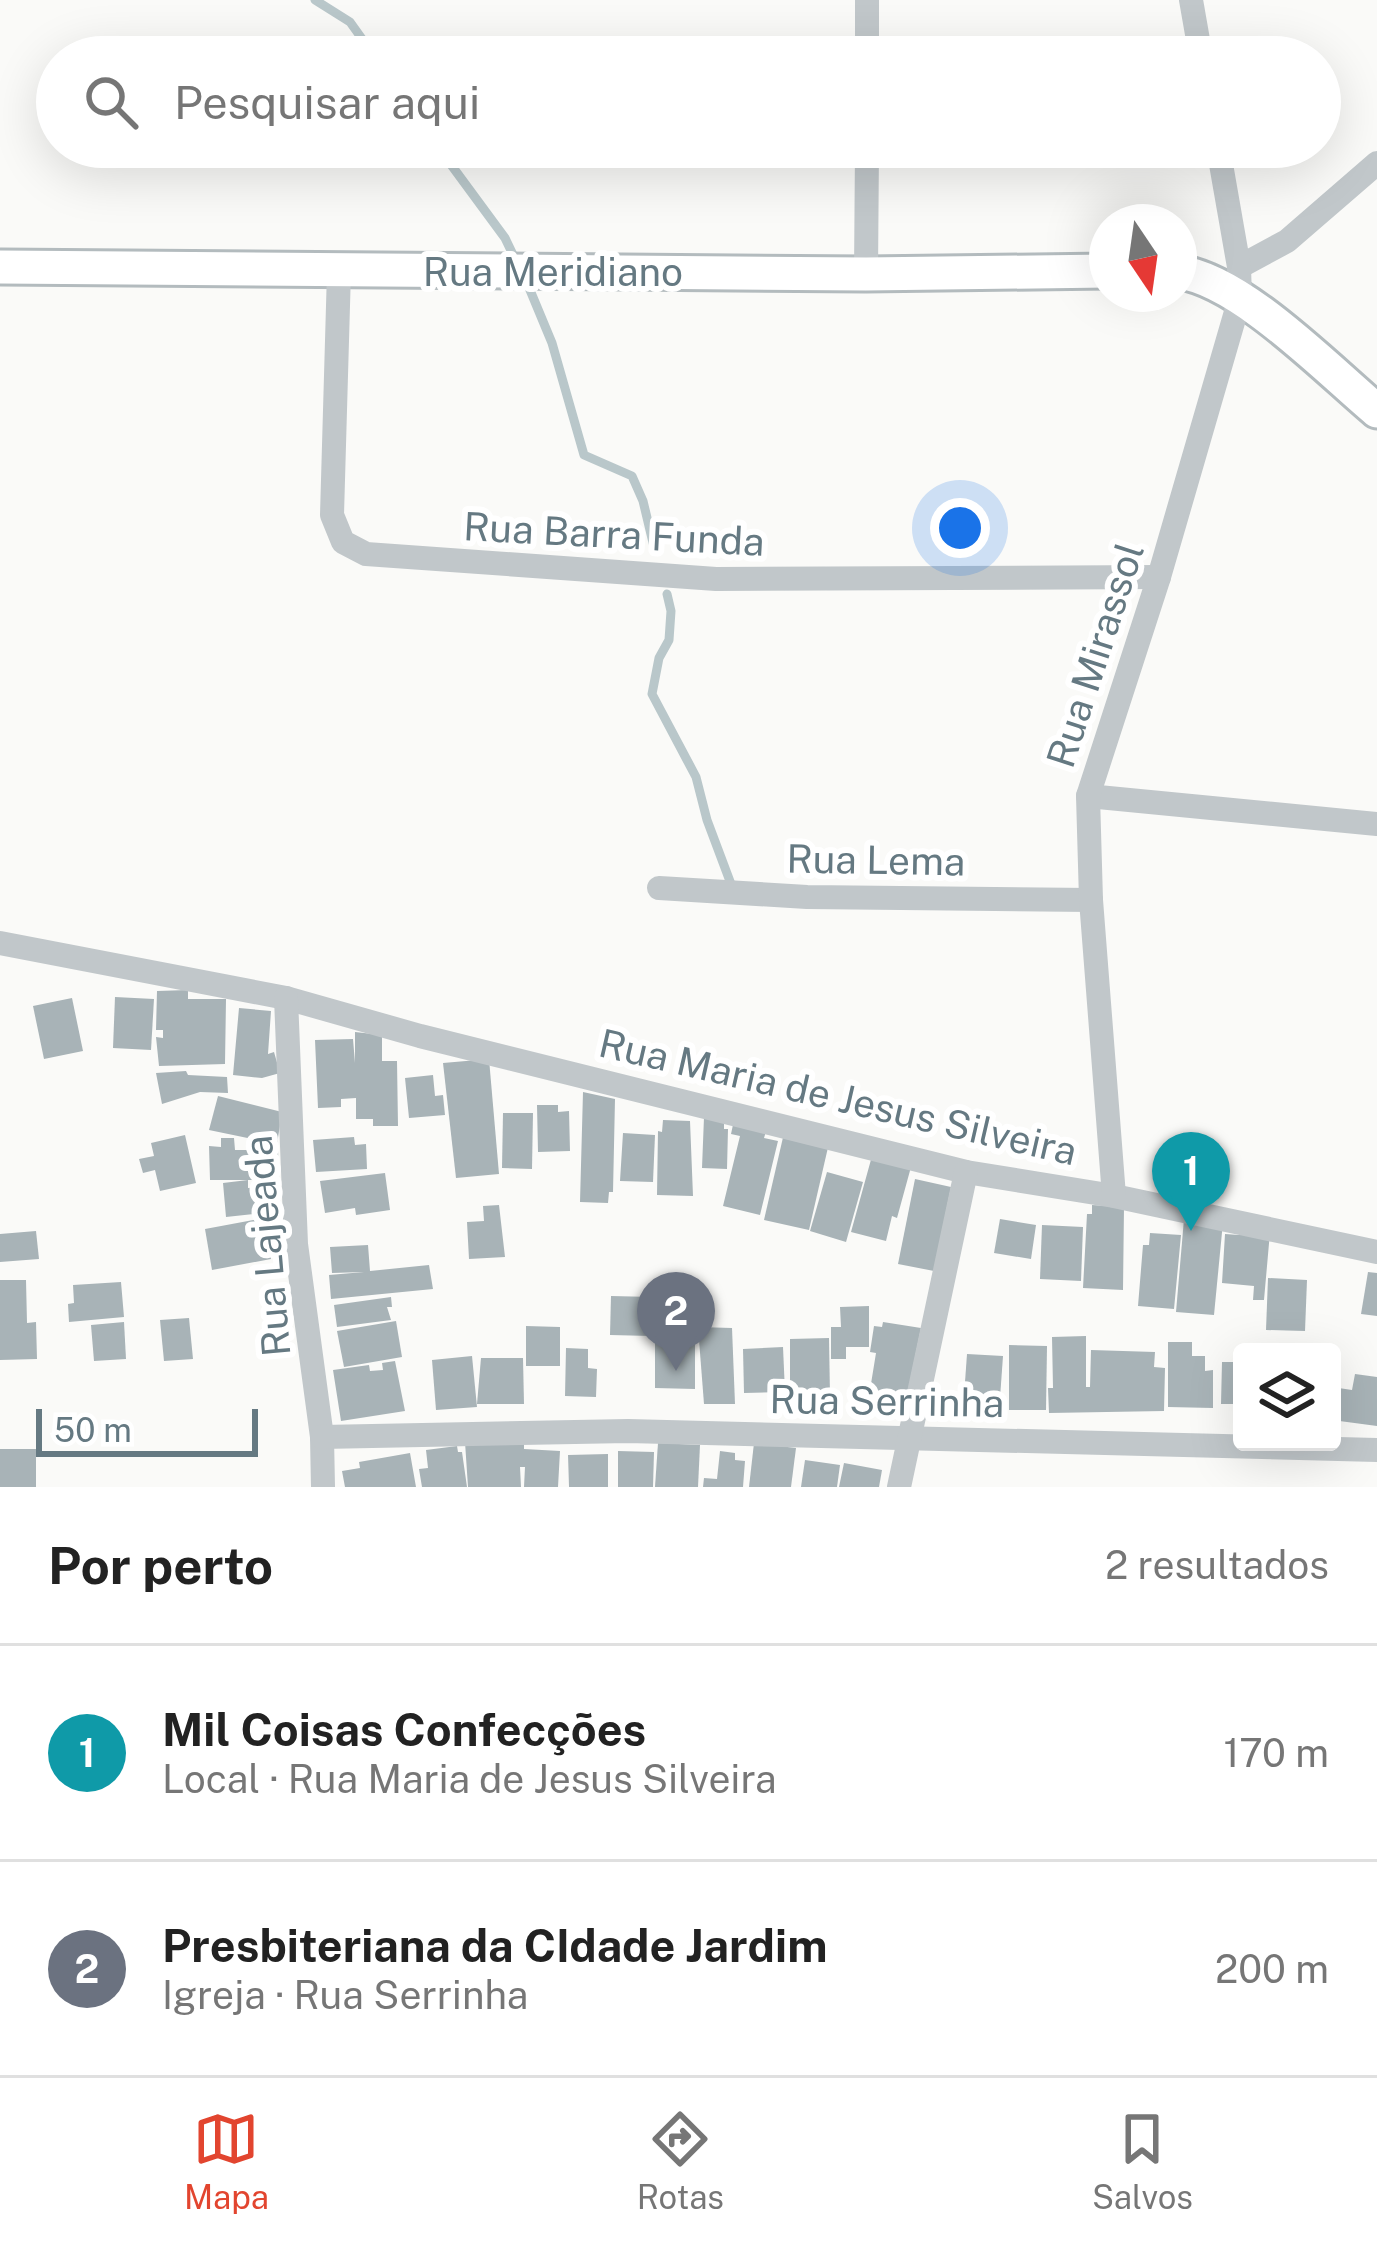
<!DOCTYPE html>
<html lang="pt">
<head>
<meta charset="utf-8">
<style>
	:root { --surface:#fff; --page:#f2f2f2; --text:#222; --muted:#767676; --line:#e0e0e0; --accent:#e2452f }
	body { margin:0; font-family:"Public Sans",sans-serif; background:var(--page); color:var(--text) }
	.controls { position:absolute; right:36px; bottom:36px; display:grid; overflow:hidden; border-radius:12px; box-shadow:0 12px 48px #0002 }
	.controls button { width:108px; height:108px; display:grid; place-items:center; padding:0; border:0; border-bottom:3px solid var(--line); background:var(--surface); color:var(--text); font:60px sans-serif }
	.compass { position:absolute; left:1089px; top:204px; width:108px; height:108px; border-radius:50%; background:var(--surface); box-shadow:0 12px 48px #0002; rotate:167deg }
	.scale { position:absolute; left:36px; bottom:30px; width:222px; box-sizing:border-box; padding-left:12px; border:6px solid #657982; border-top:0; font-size:33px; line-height:42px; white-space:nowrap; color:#657982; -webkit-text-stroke:9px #fff; paint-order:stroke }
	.you { position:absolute; left:960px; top:528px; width:42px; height:42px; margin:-30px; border:9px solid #fff; border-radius:50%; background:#1a73e8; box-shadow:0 0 0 18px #1a73e833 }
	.badge { display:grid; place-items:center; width:78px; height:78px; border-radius:50%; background:var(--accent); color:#fff; font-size:39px; font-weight:700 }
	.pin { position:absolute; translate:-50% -99px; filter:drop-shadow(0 3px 6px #0008) }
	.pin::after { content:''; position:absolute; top:63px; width:42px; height:36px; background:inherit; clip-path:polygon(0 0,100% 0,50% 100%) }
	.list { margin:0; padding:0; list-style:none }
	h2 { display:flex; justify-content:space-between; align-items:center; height:156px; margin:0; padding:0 48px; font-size:51px }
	h2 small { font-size:39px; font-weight:400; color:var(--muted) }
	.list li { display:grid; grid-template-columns:78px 1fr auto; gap:36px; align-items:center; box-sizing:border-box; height:216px; padding:0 48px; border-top:3px solid var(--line) }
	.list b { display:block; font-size:45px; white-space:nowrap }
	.list p { margin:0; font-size:39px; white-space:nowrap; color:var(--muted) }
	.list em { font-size:39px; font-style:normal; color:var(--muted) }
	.icon { flex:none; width:66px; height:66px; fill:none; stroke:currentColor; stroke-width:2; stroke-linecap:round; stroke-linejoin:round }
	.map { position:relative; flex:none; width:1377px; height:1487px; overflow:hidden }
	.search { position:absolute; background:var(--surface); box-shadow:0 12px 48px #0002; left:36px; right:36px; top:36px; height:132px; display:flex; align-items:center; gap:30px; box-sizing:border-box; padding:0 42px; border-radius:66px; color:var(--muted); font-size:45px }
	.sheet { height:588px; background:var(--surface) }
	nav { display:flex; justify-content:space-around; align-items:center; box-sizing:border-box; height:168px; border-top:3px solid var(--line); background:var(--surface); font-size:33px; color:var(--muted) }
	nav a { display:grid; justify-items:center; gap:6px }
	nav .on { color:var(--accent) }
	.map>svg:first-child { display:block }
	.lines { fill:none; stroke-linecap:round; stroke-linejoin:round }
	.stream { stroke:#b9c7ca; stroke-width:9 }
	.building { fill:#a8b3b7 }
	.secondary-casing { stroke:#b3bbbe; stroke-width:39 }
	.street { stroke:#c1c7ca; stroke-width:24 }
	.secondary { stroke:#fff; stroke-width:33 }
	.labels { text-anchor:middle; stroke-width:12; stroke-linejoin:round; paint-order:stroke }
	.street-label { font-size:39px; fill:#657982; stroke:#fff }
</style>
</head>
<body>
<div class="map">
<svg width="1377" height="1487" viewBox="0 0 1377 1487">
	<rect width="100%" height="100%" fill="#fafaf8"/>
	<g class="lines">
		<g class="stream">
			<path d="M 315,0 L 350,22 L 375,57"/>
			<path d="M 438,147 L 505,238 L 517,263"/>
			<path d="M 525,278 L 552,343 L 584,455 L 632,476 L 643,501 L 655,551"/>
			<path d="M 667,594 L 671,611 L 669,640 L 659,658 L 652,694 L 696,777 L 707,820 L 731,884"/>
		</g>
	</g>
	<g class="building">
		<path d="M 188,990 L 188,999 L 226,999 L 225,1064 L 159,1066 L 156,1037 L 163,1038 L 163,1030 L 156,1030 L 157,991 Z"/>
		<path d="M 115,997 L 154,999 L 151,1050 L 113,1048 Z"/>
		<path d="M 72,998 L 83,1051 L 44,1059 L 33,1006 Z"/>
		<path d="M 239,1008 L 271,1011 L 268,1054 L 274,1052 L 280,1073 L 262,1078 L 233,1075 Z"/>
		<path d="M 355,1032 L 382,1035 L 382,1061 L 397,1061 L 398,1126 L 373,1126 L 373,1119 L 356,1119 L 356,1098 L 341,1099 L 341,1107 L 318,1108 L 315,1040 L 353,1039 L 355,1063 Z"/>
		<path d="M 489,1059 L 499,1174 L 456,1178 L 443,1063 Z"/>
		<path d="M 186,1071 L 188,1075 L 227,1077 L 228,1093 L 200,1092 L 162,1104 L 156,1073 Z"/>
		<path d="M 433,1075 L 435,1096 L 443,1095 L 445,1115 L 409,1118 L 405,1078 Z"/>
		<path d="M 583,1092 L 615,1099 L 613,1192 L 609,1192 L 608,1203 L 580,1202 Z"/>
		<path d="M 218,1096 L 282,1112 L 277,1144 L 209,1130 Z"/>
		<path d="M 537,1105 L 558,1105 L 558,1112 L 569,1111 L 570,1151 L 538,1152 Z"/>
		<path d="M 503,1113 L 533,1113 L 532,1169 L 502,1168 Z"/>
		<path d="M 704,1117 L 724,1117 L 724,1129 L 728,1129 L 727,1169 L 702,1168 Z"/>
		<path d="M 663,1120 L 690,1121 L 693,1196 L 657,1195 L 658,1131 L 662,1132 Z"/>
		<path d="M 734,1120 L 767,1128 L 764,1138 L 778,1141 L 760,1215 L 723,1206 L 740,1136 L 731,1134 Z"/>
		<path d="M 623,1133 L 655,1135 L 653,1182 L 620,1181 Z"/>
		<path d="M 784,1133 L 829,1143 L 809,1230 L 764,1220 Z"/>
		<path d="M 185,1135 L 196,1183 L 160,1191 L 155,1170 L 143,1173 L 139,1159 L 154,1156 L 151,1143 Z"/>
		<path d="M 354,1137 L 355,1145 L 366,1144 L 367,1169 L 316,1172 L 313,1140 Z"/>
		<path d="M 221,1138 L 234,1138 L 235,1150 L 278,1150 L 279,1180 L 210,1180 L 209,1146 L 221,1147 Z"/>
		<path d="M 872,1156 L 911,1167 L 897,1218 L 892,1216 L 886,1241 L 851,1232 Z"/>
		<path d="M 827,1172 L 863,1182 L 846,1242 L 810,1231 Z"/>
		<path d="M 385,1173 L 390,1210 L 356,1215 L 355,1208 L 325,1213 L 320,1181 Z"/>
		<path d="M 915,1179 L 951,1187 L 934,1271 L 898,1264 Z"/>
		<path d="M 248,1180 L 248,1188 L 270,1186 L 271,1201 L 263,1202 L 264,1213 L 226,1217 L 223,1183 Z"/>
		<path d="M 499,1205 L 505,1257 L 469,1259 L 467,1222 L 484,1221 L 483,1206 Z"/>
		<path d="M 1092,1205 L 1124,1207 L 1123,1290 L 1083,1288 L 1087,1214 L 1092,1214 Z"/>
		<path d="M 264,1218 L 271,1259 L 212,1270 L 205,1229 Z"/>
		<path d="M 1000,1219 L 1036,1225 L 1031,1259 L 994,1253 Z"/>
		<path d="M 1184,1219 L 1223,1222 L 1214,1315 L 1176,1312 Z"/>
		<path d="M 1042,1225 L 1083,1227 L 1081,1281 L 1040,1279 Z"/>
		<path d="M 1239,1228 L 1270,1232 L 1264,1300 L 1253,1300 L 1254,1286 L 1222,1283 L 1225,1234 L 1239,1235 Z"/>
		<path d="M 36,1231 L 39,1259 L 0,1262 L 0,1234 Z"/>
		<path d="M 1150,1233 L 1181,1235 L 1174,1309 L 1138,1306 L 1143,1245 L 1149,1245 Z"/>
		<path d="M 368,1245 L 370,1271 L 429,1265 L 433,1289 L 331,1299 L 329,1275 L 364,1272 L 332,1273 L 330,1247 Z"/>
		<path d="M 1368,1272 L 1377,1273 L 1377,1316 L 1361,1314 Z"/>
		<path d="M 1268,1278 L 1307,1280 L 1305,1331 L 1266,1330 Z"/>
		<path d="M 0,1280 L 26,1280 L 27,1323 L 36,1322 L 37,1359 L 0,1360 Z"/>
		<path d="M 121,1282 L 124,1317 L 69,1322 L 68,1304 L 74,1303 L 73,1285 Z"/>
		<path d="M 655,1293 L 695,1293 L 695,1389 L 655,1388 Z"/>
		<path d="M 611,1296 L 653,1297 L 651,1336 L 610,1335 Z"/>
		<path d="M 391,1297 L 392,1307 L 387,1307 L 391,1320 L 337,1327 L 334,1305 Z"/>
		<path d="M 869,1306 L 869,1347 L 846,1347 L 846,1359 L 831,1359 L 831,1327 L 841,1327 L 840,1307 Z"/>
		<path d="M 189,1318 L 193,1359 L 164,1361 L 160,1320 Z"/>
		<path d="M 396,1321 L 402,1357 L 344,1367 L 337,1331 Z"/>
		<path d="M 124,1322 L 126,1359 L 94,1361 L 91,1325 Z"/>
		<path d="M 883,1322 L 921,1328 L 906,1401 L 869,1396 L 876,1353 L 870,1352 L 874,1326 L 882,1327 Z"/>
		<path d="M 526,1326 L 560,1327 L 560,1366 L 526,1366 Z"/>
		<path d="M 698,1327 L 732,1328 L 735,1404 L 704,1404 Z"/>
		<path d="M 1086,1336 L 1086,1387 L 1090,1387 L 1091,1350 L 1155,1352 L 1154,1367 L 1165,1368 L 1164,1411 L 1049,1413 L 1048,1388 L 1053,1388 L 1052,1337 Z"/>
		<path d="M 829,1338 L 830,1396 L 790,1397 L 790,1339 Z"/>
		<path d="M 1168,1342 L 1192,1342 L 1192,1356 L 1205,1356 L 1205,1371 L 1213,1370 L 1213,1408 L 1168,1407 Z"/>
		<path d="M 1009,1345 L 1047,1346 L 1046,1410 L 1009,1410 Z"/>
		<path d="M 783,1347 L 785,1392 L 744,1393 L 743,1349 Z"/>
		<path d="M 566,1348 L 588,1349 L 588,1368 L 597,1369 L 596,1397 L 565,1396 Z"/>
		<path d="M 967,1354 L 1003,1356 L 1000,1398 L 964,1396 Z"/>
		<path d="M 472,1356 L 477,1407 L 436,1410 L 432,1360 Z"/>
		<path d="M 481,1358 L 523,1358 L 524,1404 L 477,1404 Z"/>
		<path d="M 395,1361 L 405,1411 L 341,1421 L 333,1370 L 369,1365 L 370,1371 L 383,1370 L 382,1363 Z"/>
		<path d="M 1222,1362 L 1242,1362 L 1242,1410 L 1235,1410 L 1235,1404 L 1221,1404 Z"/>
		<path d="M 1355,1374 L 1377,1377 L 1377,1426 L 1332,1420 L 1332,1387 L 1352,1390 Z"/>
		<path d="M 524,1441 L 524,1449 L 560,1451 L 558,1487 L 524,1487 L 525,1467 L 520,1467 L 521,1487 L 468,1487 L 465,1442 Z"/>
		<path d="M 658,1443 L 700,1445 L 698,1487 L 655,1487 Z"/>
		<path d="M 754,1443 L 796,1448 L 791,1487 L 749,1487 Z"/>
		<path d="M 457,1446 L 458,1452 L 462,1452 L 467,1487 L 422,1487 L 419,1469 L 428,1468 L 426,1450 Z"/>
		<rect x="0" y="1449" width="36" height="38"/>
		<path d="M 618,1451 L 654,1452 L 653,1487 L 618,1487 Z"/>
		<path d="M 720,1451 L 735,1453 L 735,1460 L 745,1461 L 743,1487 L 703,1487 L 704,1478 L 717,1479 Z"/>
		<path d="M 410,1453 L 416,1487 L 345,1487 L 342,1471 L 360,1468 L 359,1462 Z"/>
		<path d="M 608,1454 L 608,1487 L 569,1487 L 568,1455 Z"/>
		<path d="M 805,1460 L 840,1465 L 837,1487 L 801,1487 Z"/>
		<path d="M 844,1463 L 882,1470 L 879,1487 L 839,1487 Z"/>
	</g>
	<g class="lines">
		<g class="secondary-casing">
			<g id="secondary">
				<path d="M 0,267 L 866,274 L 1107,271"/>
				<path d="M 1179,272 C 1241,280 1328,370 1377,411"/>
			</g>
		</g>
		<g class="street">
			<path d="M 1191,0 L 1201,57"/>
			<path d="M 867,57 L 867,0"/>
			<path d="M 1239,267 L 1287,241 L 1377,163"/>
			<path d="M 339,271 L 332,515 L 343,542 L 366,554 L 716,579 L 1159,577"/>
			<path d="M 866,274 L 867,147"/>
			<path d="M 1088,796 L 1377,824"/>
			<path d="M 659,888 L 807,897 L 1091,900"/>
			<path d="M 0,943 L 286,998 L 420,1036 L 966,1172 L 1114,1196 L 1377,1252"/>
			<path d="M 286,998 L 296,1244 L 322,1437 L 323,1487"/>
			<path d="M 1114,1196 L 1091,900 L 1088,796 L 1159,577 L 1240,298 L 1239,267 L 1218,147"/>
			<path d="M 322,1437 L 628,1431 L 1377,1450"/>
			<path d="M 899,1487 L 966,1172"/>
		</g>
		<use href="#secondary" class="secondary"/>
	</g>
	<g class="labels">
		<g class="street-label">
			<text x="553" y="286">Rua Meridiano</text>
			<text transform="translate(614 534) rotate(3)" y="14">Rua Barra Funda</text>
			<text transform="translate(1095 655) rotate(-72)" y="14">Rua Mirassol</text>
			<text transform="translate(876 860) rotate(1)" y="14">Rua Lema</text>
			<text transform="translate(838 1097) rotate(13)" y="14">Rua Maria de Jesus Silveira</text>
			<text transform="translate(267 1246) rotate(-95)" y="14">Rua Lajeada</text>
			<text transform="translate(887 1401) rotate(1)" y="14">Rua Serrinha</text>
		</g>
	</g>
</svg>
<div class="controls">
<button><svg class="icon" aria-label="layers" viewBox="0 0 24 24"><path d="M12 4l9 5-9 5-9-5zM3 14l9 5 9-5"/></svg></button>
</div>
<svg class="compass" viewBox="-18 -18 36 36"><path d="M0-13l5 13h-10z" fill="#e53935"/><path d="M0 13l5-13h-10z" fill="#767676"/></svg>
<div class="scale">50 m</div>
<div class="you"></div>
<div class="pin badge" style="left:1191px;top:1231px;background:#0f9aa8">1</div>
<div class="pin badge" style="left:676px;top:1371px;background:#6b7280">2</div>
<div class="search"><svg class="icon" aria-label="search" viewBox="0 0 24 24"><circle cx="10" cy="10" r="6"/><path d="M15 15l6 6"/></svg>Pesquisar aqui</div>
</div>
<section class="sheet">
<h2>Por perto<small>2 resultados</small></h2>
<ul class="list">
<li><span class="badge" style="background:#0f9aa8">1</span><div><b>Mil Coisas Confecções</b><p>Local · Rua Maria de Jesus Silveira</p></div><em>170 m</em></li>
<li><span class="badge" style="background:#6b7280">2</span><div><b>Presbiteriana da CIdade Jardim</b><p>Igreja · Rua Serrinha</p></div><em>200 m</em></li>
</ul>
</section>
<nav>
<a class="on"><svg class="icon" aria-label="map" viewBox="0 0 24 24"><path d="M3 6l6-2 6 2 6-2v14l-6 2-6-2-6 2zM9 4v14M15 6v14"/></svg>Mapa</a>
<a><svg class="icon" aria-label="directions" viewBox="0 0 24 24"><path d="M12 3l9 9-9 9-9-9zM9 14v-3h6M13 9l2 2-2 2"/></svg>Rotas</a>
<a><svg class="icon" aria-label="saved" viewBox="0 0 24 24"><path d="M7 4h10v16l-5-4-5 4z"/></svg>Salvos</a>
</nav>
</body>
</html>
